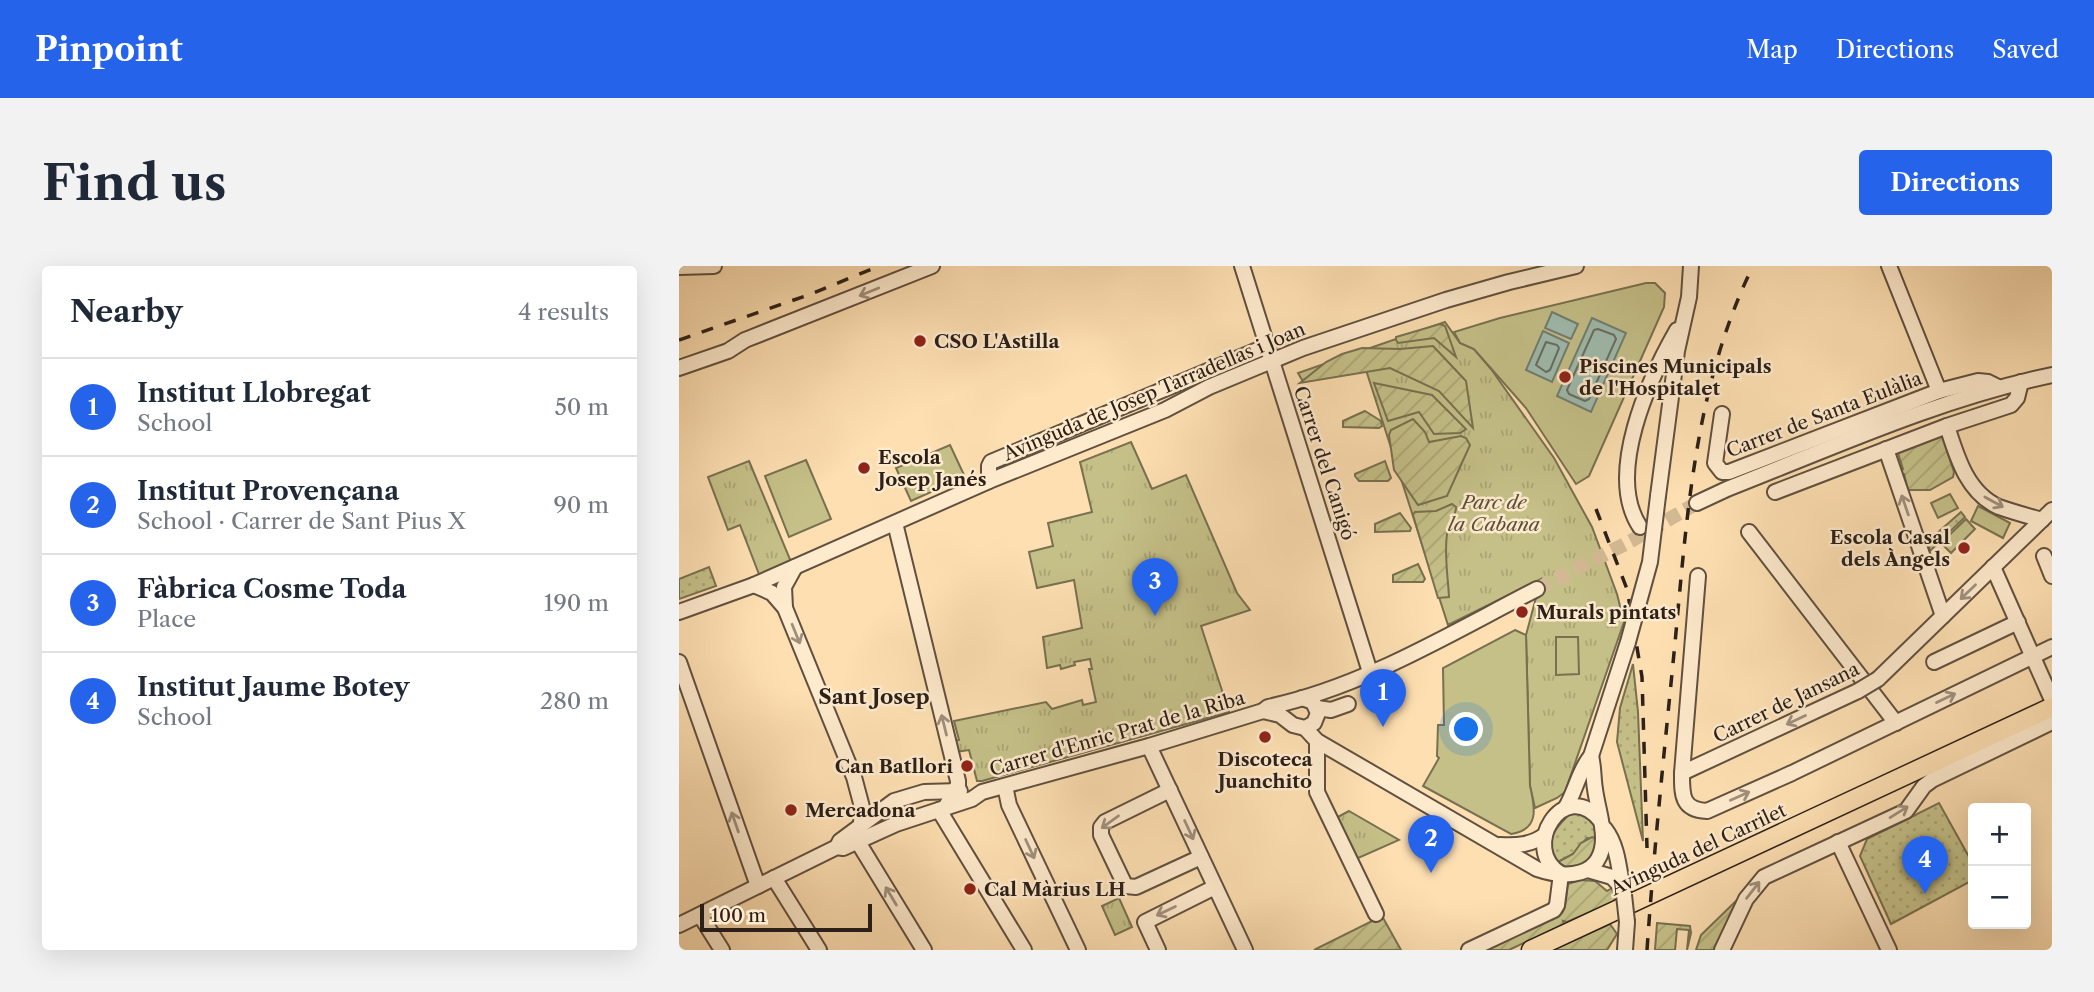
<!DOCTYPE html>
<html lang="en">
<head>
<meta charset="utf-8">
<style>
	:root { --surface:#fff; --page:#f2f2f3; --text:#1f2937; --muted:#747a83; --line:#e0e1e3; --accent:#2563eb }
	body { margin:0; font-family:"Libre Caslon Text",serif; background:var(--page); color:var(--text) }
	.controls { position:absolute; right:21px; bottom:21px; display:grid; overflow:hidden; border-radius:7px; box-shadow:0 7px 28px #0002 }
	.controls button { width:63px; height:63px; display:grid; place-items:center; padding:0; border:0; border-bottom:2px solid var(--line); background:var(--surface); color:var(--text); font:35px sans-serif }
	.scale { position:absolute; left:21px; bottom:18px; width:172px; box-sizing:border-box; padding-left:7px; border:4px solid #2c2019; border-top:0; font-size:19px; line-height:24px; white-space:nowrap; color:#2c2019; -webkit-text-stroke:5px #feeacd; paint-order:stroke }
	.you { position:absolute; left:788px; top:464px; width:24px; height:24px; margin:-18px; border:5px solid #fff; border-radius:50%; background:#1a73e8; box-shadow:0 0 0 10px #1a73e833 }
	.badge { display:grid; place-items:center; width:46px; height:46px; border-radius:50%; background:var(--accent); color:#fff; font-size:23px; font-weight:700 }
	.pin { position:absolute; translate:-50% -58px; filter:drop-shadow(0 2px 4px #0008) }
	.pin::after { content:''; position:absolute; top:37px; width:24px; height:21px; background:inherit; clip-path:polygon(0 0,100% 0,50% 100%) }
	.list { margin:0; padding:0; list-style:none }
	h2 { display:flex; justify-content:space-between; align-items:center; height:91px; margin:0; padding:0 28px; font-size:30px }
	h2 small { font-size:23px; font-weight:400; color:var(--muted) }
	.list li { display:grid; grid-template-columns:46px 1fr auto; gap:21px; align-items:center; box-sizing:border-box; height:98px; padding:0 28px; border-top:2px solid var(--line) }
	.list b { display:block; font-size:26px; white-space:nowrap }
	.list p { margin:0; font-size:23px; white-space:nowrap; color:var(--muted) }
	.list em { font-size:23px; font-style:normal; color:var(--muted) }
	.map { position:relative; flex:none; width:1373px; height:684px; overflow:hidden; border-radius:7px }
	header { display:flex; align-items:center; gap:42px; box-sizing:border-box; height:98px; padding:0 35px; background:var(--accent); color:#fff }
	header strong { font-size:33px }
	nav { display:flex; gap:38px; margin-inline-start:auto; font-size:24px }
	.intro { display:flex; align-items:center; justify-content:space-between; box-sizing:border-box; height:168px; padding:0 42px }
	h1 { margin:0; font-size:49px }
	.button { padding:18px 32px; border-radius:7px; background:var(--accent); color:#fff; font-size:24px; font-weight:700 }
	main { display:flex; gap:42px; padding:0 42px }
	aside { flex:1; background:var(--surface); border-radius:7px; box-shadow:0 7px 28px #0002 }
	.map>svg:first-child { display:block }
	.grass { fill:url(#grass-dots); stroke:#787050; stroke-width:2 }
	.park { fill:url(#park-tufts); stroke:#787050; stroke-width:2 }
	.garden { fill:url(#garden-furrows); stroke:#787050; stroke-width:2 }
	.pitch { fill:#c5c088; stroke:#787050; stroke-width:2 }
	.water { fill:#9fbcaf; stroke:#717e73; stroke-width:2 }
	.lines { fill:none; stroke-linecap:round; stroke-linejoin:round }
	.shore { stroke:#666e64; stroke-width:2 }
	.minor-tunnel { stroke:#d3b993; stroke-width:14; stroke-dasharray:14 7; stroke-linecap:butt }
	.minor-casing { stroke:#60503f; stroke-width:18 }
	.major-casing { stroke:#2c2019; stroke-width:21 }
	.minor { stroke:#feeacd; stroke-width:14 }
	.major { stroke:#fddfb2; stroke-width:18 }
	.rail { stroke:#2c2019; stroke-width:3.5; stroke-dasharray:12 12; stroke-linecap:butt }
	.minor-bridge-casing { stroke:#60503f; stroke-width:18; stroke-linecap:butt }
	.minor-bridge { stroke:#feeacd; stroke-width:14 }
	.oneway { stroke:#a08f7c }
	.poi-dot { fill:#8f2418; stroke:#feeacd; stroke-width:2.5 }
	.labels { text-anchor:middle; stroke-width:5; stroke-linejoin:round; paint-order:stroke }
	.poi-label { font-size:19px; font-weight:bold; fill:#2c2019; stroke:#feeacd; text-anchor:start }
	.street-label { font-size:19px; fill:#2c2019; stroke:#feeacd }
	.park-label { font-size:19px; font-style:italic; fill:#5a503a; stroke:#feeacd }
	.neighbourhood-label { font-size:21px; font-weight:bold; fill:#2c2019; stroke:#feeacd }
</style>
</head>
<body>
<header>
<strong>Pinpoint</strong>
<nav><a>Map</a><a>Directions</a><a>Saved</a></nav>
</header>
<div class="intro"><h1>Find us</h1><a class="button">Directions</a></div>
<main>
<aside>
<h2>Nearby<small>4 results</small></h2>
<ul class="list">
<li><span class="badge">1</span><div><b>Institut Llobregat</b><p>School</p></div><em>50 m</em></li>
<li><span class="badge">2</span><div><b>Institut Provençana</b><p>School · Carrer de Sant Pius X</p></div><em>90 m</em></li>
<li><span class="badge">3</span><div><b>Fàbrica Cosme Toda</b><p>Place</p></div><em>190 m</em></li>
<li><span class="badge">4</span><div><b>Institut Jaume Botey</b><p>School</p></div><em>280 m</em></li>
</ul>
</aside>
<div class="map">
<svg width="1373" height="684" viewBox="0 0 1373 684">
	<defs>
		<pattern id="grass-dots" width="8" height="8" patternUnits="userSpaceOnUse" patternTransform="scale(1.75)"><rect width="8" height="8" fill="#c5c088"/><path d="M2 2h.1M6 6h.1" fill="none" stroke="#a9a575" stroke-width="1.8" stroke-linecap="round"/></pattern>
		<pattern id="park-tufts" width="24" height="20" patternUnits="userSpaceOnUse" patternTransform="scale(1.75)"><rect width="24" height="20" fill="#c5c088"/><path d="M3 7l-1-3M5 7V3M7 7l1-3M15 17l-1-3M17 17v-4M19 17l1-3" fill="none" stroke="#a9a575"/></pattern>
		<pattern id="garden-furrows" width="10" height="10" patternUnits="userSpaceOnUse" patternTransform="scale(1.75)"><rect width="10" height="10" fill="#c5c088"/><path d="M-1 1l2-2M0 10L10 0M9 11l2-2" fill="none" stroke="#a9a575"/></pattern>
	</defs>
	<rect width="100%" height="100%" fill="#fddfb2"/>
	<filter id="stains"><feTurbulence type="fractalNoise" baseFrequency=".00286" numOctaves="4"/><feColorMatrix values="0 0 0 0 .2 0 0 0 0 .09 0 0 0 0 .02 0 0 0 .5 -.17"/></filter>
	<radialGradient id="worn" r=".72"><stop offset=".6" stop-color="#630" stop-opacity="0"/><stop offset="1" stop-color="#630" stop-opacity=".3"/></radialGradient>
	<g class="grass">
		<path d="M 1282,246 L 1286,251 L 1251,285 L 1249,275 Z"/>
		<path d="M 30,301 L 37,320 L 0,333 L 0,313 Z"/>
		<path d="M 954,398 L 959,446 L 964,575 L 938,476 L 941,442 Z"/>
		<path d="M 1260,537 L 1294,598 L 1294,614 L 1212,658 L 1181,590 L 1188,573 Z"/>
		<path d="M 892,546 L 911,550 L 917,561 L 918,573 L 908,572 L 894,588 L 879,596 C 863,573 876,564 892,546 Z"/>
	</g>
	<g class="park">
		<path d="M 766,56 L 781,77 L 795,83 L 812,103 L 875,192 L 913,261 L 938,328 L 945,356 L 886,526 L 878,532 L 856,542 L 851,520 L 847,369 L 862,313 L 769,359 L 687,104 L 623,114 L 619,107 Z"/>
		<path d="M 452,176 L 473,223 L 507,209 L 558,327 L 571,344 L 522,360 L 550,446 L 303,515 L 298,515 L 290,484 L 276,486 L 274,475 L 280,474 L 275,455 L 367,436 L 373,443 L 403,434 L 404,439 L 417,436 L 410,403 L 413,403 L 411,393 L 395,396 L 396,399 L 382,403 L 381,399 L 368,402 L 364,371 L 403,362 L 395,314 L 358,322 L 350,286 L 374,280 L 369,257 L 413,246 L 401,196 Z"/>
		<path d="M 70,195 L 115,303 L 83,316 L 61,259 L 49,264 L 29,211 Z"/>
		<path d="M 1271,228 L 1279,242 L 1259,252 L 1252,237 Z"/>
		<path d="M 670,545 L 720,574 L 677,593 L 657,552 Z"/>
		<path d="M 440,632 L 453,661 L 436,669 L 423,640 Z"/>
	</g>
	<g class="garden">
		<path d="M 761,58 L 766,60 L 777,91 L 755,72 L 719,77 L 717,74 L 717,71 Z"/>
		<path d="M 754,80 L 787,115 L 794,162 L 760,125 L 711,102 L 621,117 L 647,96 L 663,88 L 683,82 L 721,83 Z"/>
		<path d="M 695,117 L 753,129 L 787,163 L 781,167 L 755,168 L 740,146 L 709,155 Z"/>
		<path d="M 686,145 L 702,155 L 703,160 L 700,162 L 664,161 L 664,155 Z"/>
		<path d="M 734,153 L 746,166 L 750,176 L 782,170 L 787,172 L 791,179 L 768,230 L 739,239 L 715,204 L 710,169 L 712,164 Z"/>
		<path d="M 1263,170 L 1275,206 L 1274,211 L 1251,224 L 1229,224 L 1225,208 L 1223,208 L 1221,204 L 1224,203 L 1219,187 Z"/>
		<path d="M 706,195 L 712,212 L 709,215 L 680,215 L 676,210 L 676,208 Z"/>
		<path d="M 773,238 L 777,241 C 777,251 770,258 768,268 C 765,288 769,311 770,331 L 759,332 L 734,249 L 736,246 L 757,245 Z"/>
		<path d="M 721,247 L 732,262 L 731,265 L 696,266 L 696,258 Z"/>
		<path d="M 739,298 L 746,313 L 744,316 L 714,316 L 714,309 Z"/>
		<path d="M 913,571 L 918,573 C 915,591 908,599 890,603 L 879,596 L 894,588 L 902,577 Z"/>
		<path d="M 901,614 L 916,615 L 928,625 L 933,622 L 936,635 L 888,656 L 884,655 L 885,658 L 830,684 L 805,684 L 883,647 L 886,641 L 889,618 Z"/>
		<path d="M 1058,634 L 1060,635 L 1036,684 L 1017,684 L 1022,669 Z"/>
		<path d="M 703,650 L 722,684 L 635,684 Z"/>
		<path d="M 978,657 L 1011,660 L 1012,667 L 1008,684 L 1010,664 L 998,663 L 996,684 L 976,684 Z"/>
		<path d="M 931,658 L 938,668 L 928,684 L 873,684 Z"/>
	</g>
	<g class="pitch">
		<path d="M 967,17 L 976,17 L 986,27 L 985,41 L 910,210 L 897,218 L 847,142 L 795,83 L 781,77 L 775,66 L 821,52 Z"/>
		<path d="M 271,179 L 286,211 L 232,235 L 217,202 Z"/>
		<path d="M 127,194 L 152,253 L 110,271 L 86,210 Z"/>
		<path d="M 1299,240 L 1331,257 L 1324,272 L 1292,255 Z"/>
		<path d="M 1287,253 L 1296,263 L 1272,287 L 1262,277 Z"/>
		<path d="M 836,364 L 847,369 L 851,520 C 856,541 861,564 832,568 L 744,520 L 760,492 L 758,490 L 759,459 L 765,459 L 764,402 Z"/>
		<path d="M 877,371 L 899,371 L 900,408 L 877,409 Z"/>
	</g>
	<g class="water">
		<path d="M 873,46 L 899,58 L 892,73 L 866,62 Z"/>
		<path d="M 913,52 L 947,67 L 912,146 L 878,130 Z"/>
		<path d="M 864,65 L 890,77 L 873,116 L 847,104 Z"/>
	</g>
	<g class="lines">
		<g class="shore">
			<path d="M 919,63 L 935,69 L 937,73 L 910,133 L 906,135 L 890,128 L 888,124 L 915,64 Z"/>
			<path d="M 867,76 L 878,79 L 880,82 L 871,104 L 867,106 L 857,99 Z"/>
		</g>
		<path class="minor-tunnel" d="M 858,323 L 952,275 L 1018,237"/>
		<g class="minor-casing">
			<g id="minor">
				<path d="M 563,0 L 691,406"/>
				<path d="M 1210,0 L 1260,125"/>
				<path d="M 0,1 L 35,0"/>
				<path d="M 0,102 L 49,85 L 66,74 L 253,0"/>
				<path d="M 1043,148 L 1036,197 L 1043,206 L 1050,206 L 1260,125 L 1299,115 L 1309,116 L 1319,121"/>
				<path d="M 1268,160 C 1278,191 1288,227 1320,241 C 1334,246 1349,250 1363,254"/>
				<path d="M 1207,183 L 1264,350"/>
				<path d="M 310,215 L 310,200 L 312,196 L 588,80"/>
				<path d="M 1096,226 L 1268,160 L 1332,139 L 1338,132 L 1342,116"/>
				<path d="M 979,230 L 998,85 L 1010,31 L 1012,0"/>
				<path d="M 1018,237 L 1048,223 C 1155,181 1260,133 1373,109"/>
				<path d="M 216,257 L 279,515 L 279,519 L 266,542"/>
				<path d="M 961,261 C 926,208 970,113 998,64"/>
				<path d="M 1070,266 L 1217,457"/>
				<path d="M 1365,290 L 1373,310"/>
				<path d="M 1314,301 L 1373,434"/>
				<path d="M 1019,310 L 1003,507 C 1003,528 1002,544 1028,545 L 1113,507 L 1373,381"/>
				<path d="M 75,319 L 93,327 L 106,342 L 175,511 L 183,541 L 182,557"/>
				<path d="M 106,342 L 105,321 L 116,301"/>
				<path d="M 0,346 L 75,319 L 310,215 L 486,144 L 530,121 L 624,82 L 767,34 L 830,16 L 897,0"/>
				<path d="M 0,396 L 79,620"/>
				<path d="M 1255,396 L 1339,356"/>
				<path d="M 1199,413 L 1373,244"/>
				<path d="M 638,442 L 652,444 L 669,438"/>
				<path d="M 584,445 L 601,449 L 614,459 L 626,462 L 635,457 L 639,447 L 634,436 L 623,432"/>
				<path d="M 626,462 L 638,475 L 858,603 C 887,613 924,612 924,572 C 924,556 918,539 916,523 C 914,512 915,501 912,490"/>
				<path d="M 638,475 L 638,526 L 697,648"/>
				<path d="M 470,480 L 566,684"/>
				<path d="M 1003,507 L 1179,425"/>
				<path d="M 326,520 L 330,539 L 399,684"/>
				<path d="M 491,524 L 426,556 L 422,561 L 422,569 L 444,615 L 447,620 L 457,621 L 522,591"/>
				<path d="M 887,541 C 897,524 900,504 912,490 L 949,376"/>
				<path d="M 260,544 L 345,684"/>
				<path d="M 926,563 C 940,581 940,607 945,629"/>
				<path d="M 179,576 L 245,684"/>
				<path d="M 1159,576 L 1210,684"/>
				<path d="M 821,579 C 838,580 852,579 866,569"/>
				<path d="M 158,581 L 161,575 L 215,535 L 245,526 L 281,525"/>
				<path d="M 909,604 L 933,611 L 944,623"/>
				<path d="M 882,608 C 840,583 885,510 921,554"/>
				<path d="M 95,612 L 140,684"/>
				<path d="M 21,649 L 43,684"/>
				<path d="M 0,659 L 158,581 L 164,582 L 217,558 L 293,533 L 303,526 L 470,480 L 584,445 L 589,441 C 684,421 772,367 858,323"/>
				<path d="M 479,684 L 466,656 L 536,621"/>
				<path d="M 790,684 L 875,644 L 878,639 L 882,608"/>
				<path d="M 946,684 L 948,656"/>
				<path d="M 1043,684 L 1067,633 L 1085,611 L 1227,545 L 1245,520 L 1253,514 L 1373,456"/>
			</g>
		</g>
		<g class="major-casing">
			<path id="major" d="M 852,684 L 1373,441"/>
		</g>
		<use href="#minor" class="minor"/>
		<use href="#major" class="major"/>
		<g class="rail">
			<path d="M 0,74 L 132,28 L 200,0"/>
			<path d="M 917,243 L 948,323 L 963,411 L 968,582"/>
			<path d="M 968,684 C 975,582 986,479 996,377 C 1008,249 1016,118 1074,0"/>
		</g>
		<g class="minor-bridge-casing">
			<g id="minor-bridge">
				<path d="M 949,376 L 971,296 L 979,230"/>
				<path d="M 1179,425 L 1199,413"/>
				<path d="M 945,629 L 948,656"/>
			</g>
		</g>
		<use href="#minor-bridge" class="minor-bridge"/>
	</g>
	<defs><path id="oneway-shaft" d="M-6 0H5M1.5-3L5.5 0L1.5 3" fill="none" stroke-width="1.6" stroke-linecap="round" stroke-linejoin="round" transform="scale(1.75)"/></defs>
	<g class="oneway">
		<use href="#oneway-shaft" transform="translate(190 26) rotate(158)"/>
		<use href="#oneway-shaft" transform="translate(1315 236) rotate(29)"/>
		<use href="#oneway-shaft" transform="translate(1226 239) rotate(-109)"/>
		<use href="#oneway-shaft" transform="translate(1289 326) rotate(136)"/>
		<use href="#oneway-shaft" transform="translate(117 368) rotate(68)"/>
		<use href="#oneway-shaft" transform="translate(1267 432) rotate(-26)"/>
		<use href="#oneway-shaft" transform="translate(1117 454) rotate(155)"/>
		<use href="#oneway-shaft" transform="translate(265 459) rotate(-104)"/>
		<use href="#oneway-shaft" transform="translate(1061 530) rotate(-24)"/>
		<use href="#oneway-shaft" transform="translate(1220 546) rotate(-32)"/>
		<use href="#oneway-shaft" transform="translate(56 556) rotate(-109)"/>
		<use href="#oneway-shaft" transform="translate(431 556) rotate(144)"/>
		<use href="#oneway-shaft" transform="translate(510 564) rotate(65)"/>
		<use href="#oneway-shaft" transform="translate(351 583) rotate(65)"/>
		<use href="#oneway-shaft" transform="translate(1074 624) rotate(-52)"/>
		<use href="#oneway-shaft" transform="translate(212 630) rotate(-121)"/>
		<use href="#oneway-shaft" transform="translate(487 645) rotate(154)"/>
	</g>
	<g class="poi-dot">
		<circle cx="241" cy="75" r="7"/>
		<circle cx="886" cy="111" r="7"/>
		<circle cx="185" cy="202" r="7"/>
		<circle cx="1285" cy="282" r="7"/>
		<circle cx="843" cy="346" r="7"/>
		<circle cx="586" cy="471" r="7"/>
		<circle cx="288" cy="500" r="7"/>
		<circle cx="112" cy="544" r="7"/>
		<circle cx="291" cy="623" r="7"/>
	</g>
	<g class="labels">
		<g class="poi-label">
			<text x="255" y="82">CSO L'Astilla</text>
			<text x="900" y="107">Piscines Municipals<tspan x="900" dy="22">de l'Hospitalet</tspan></text>
			<text x="199" y="198">Escola<tspan x="199" dy="22">Josep Janés</tspan></text>
			<text x="1271" y="278" text-anchor="end">Escola Casal<tspan x="1271" dy="22">dels Àngels</tspan></text>
			<text x="857" y="353">Murals pintats</text>
			<text x="586" y="500" text-anchor="middle">Discoteca<tspan x="586" dy="22">Juanchito</tspan></text>
			<text x="274" y="507" text-anchor="end">Can Batllori</text>
			<text x="126" y="551">Mercadona</text>
			<text x="305" y="630">Cal Màrius LH</text>
		</g>
		<g class="street-label">
			<text transform="translate(475 125) rotate(-23)" y="7">Avinguda de Josep Tarradellas i Joan</text>
			<text transform="translate(1145 148) rotate(-21)" y="7">Carrer de Santa Eulàlia</text>
			<text transform="translate(646 197) rotate(72)" y="7">Carrer del Canigó</text>
			<text transform="translate(1107 436) rotate(-26)" y="7">Carrer de Jansana</text>
			<text transform="translate(438 467) rotate(-16)" y="7">Carrer d'Enric Prat de la Riba</text>
			<text transform="translate(1019 583) rotate(-25)" y="7">Avinguda del Carrilet</text>
		</g>
		<g class="park-label">
			<text x="815" y="243">Parc de<tspan x="815" dy="22">la Cabana</tspan></text>
		</g>
		<g class="neighbourhood-label">
			<text x="195" y="438">Sant Josep</text>
		</g>
	</g>
	<rect width="100%" height="100%" filter="url(#stains)"/>
	<rect width="100%" height="100%" fill="url(#worn)"/>
</svg>
<div class="controls">
<button>+</button>
<button>−</button>
</div>
<div class="scale">100 m</div>
<div class="you"></div>
<div class="pin badge" style="left:704px;top:461px">1</div>
<div class="pin badge" style="left:752px;top:607px">2</div>
<div class="pin badge" style="left:476px;top:350px">3</div>
<div class="pin badge" style="left:1246px;top:628px">4</div>
</div>
</main>
</body>
</html>
